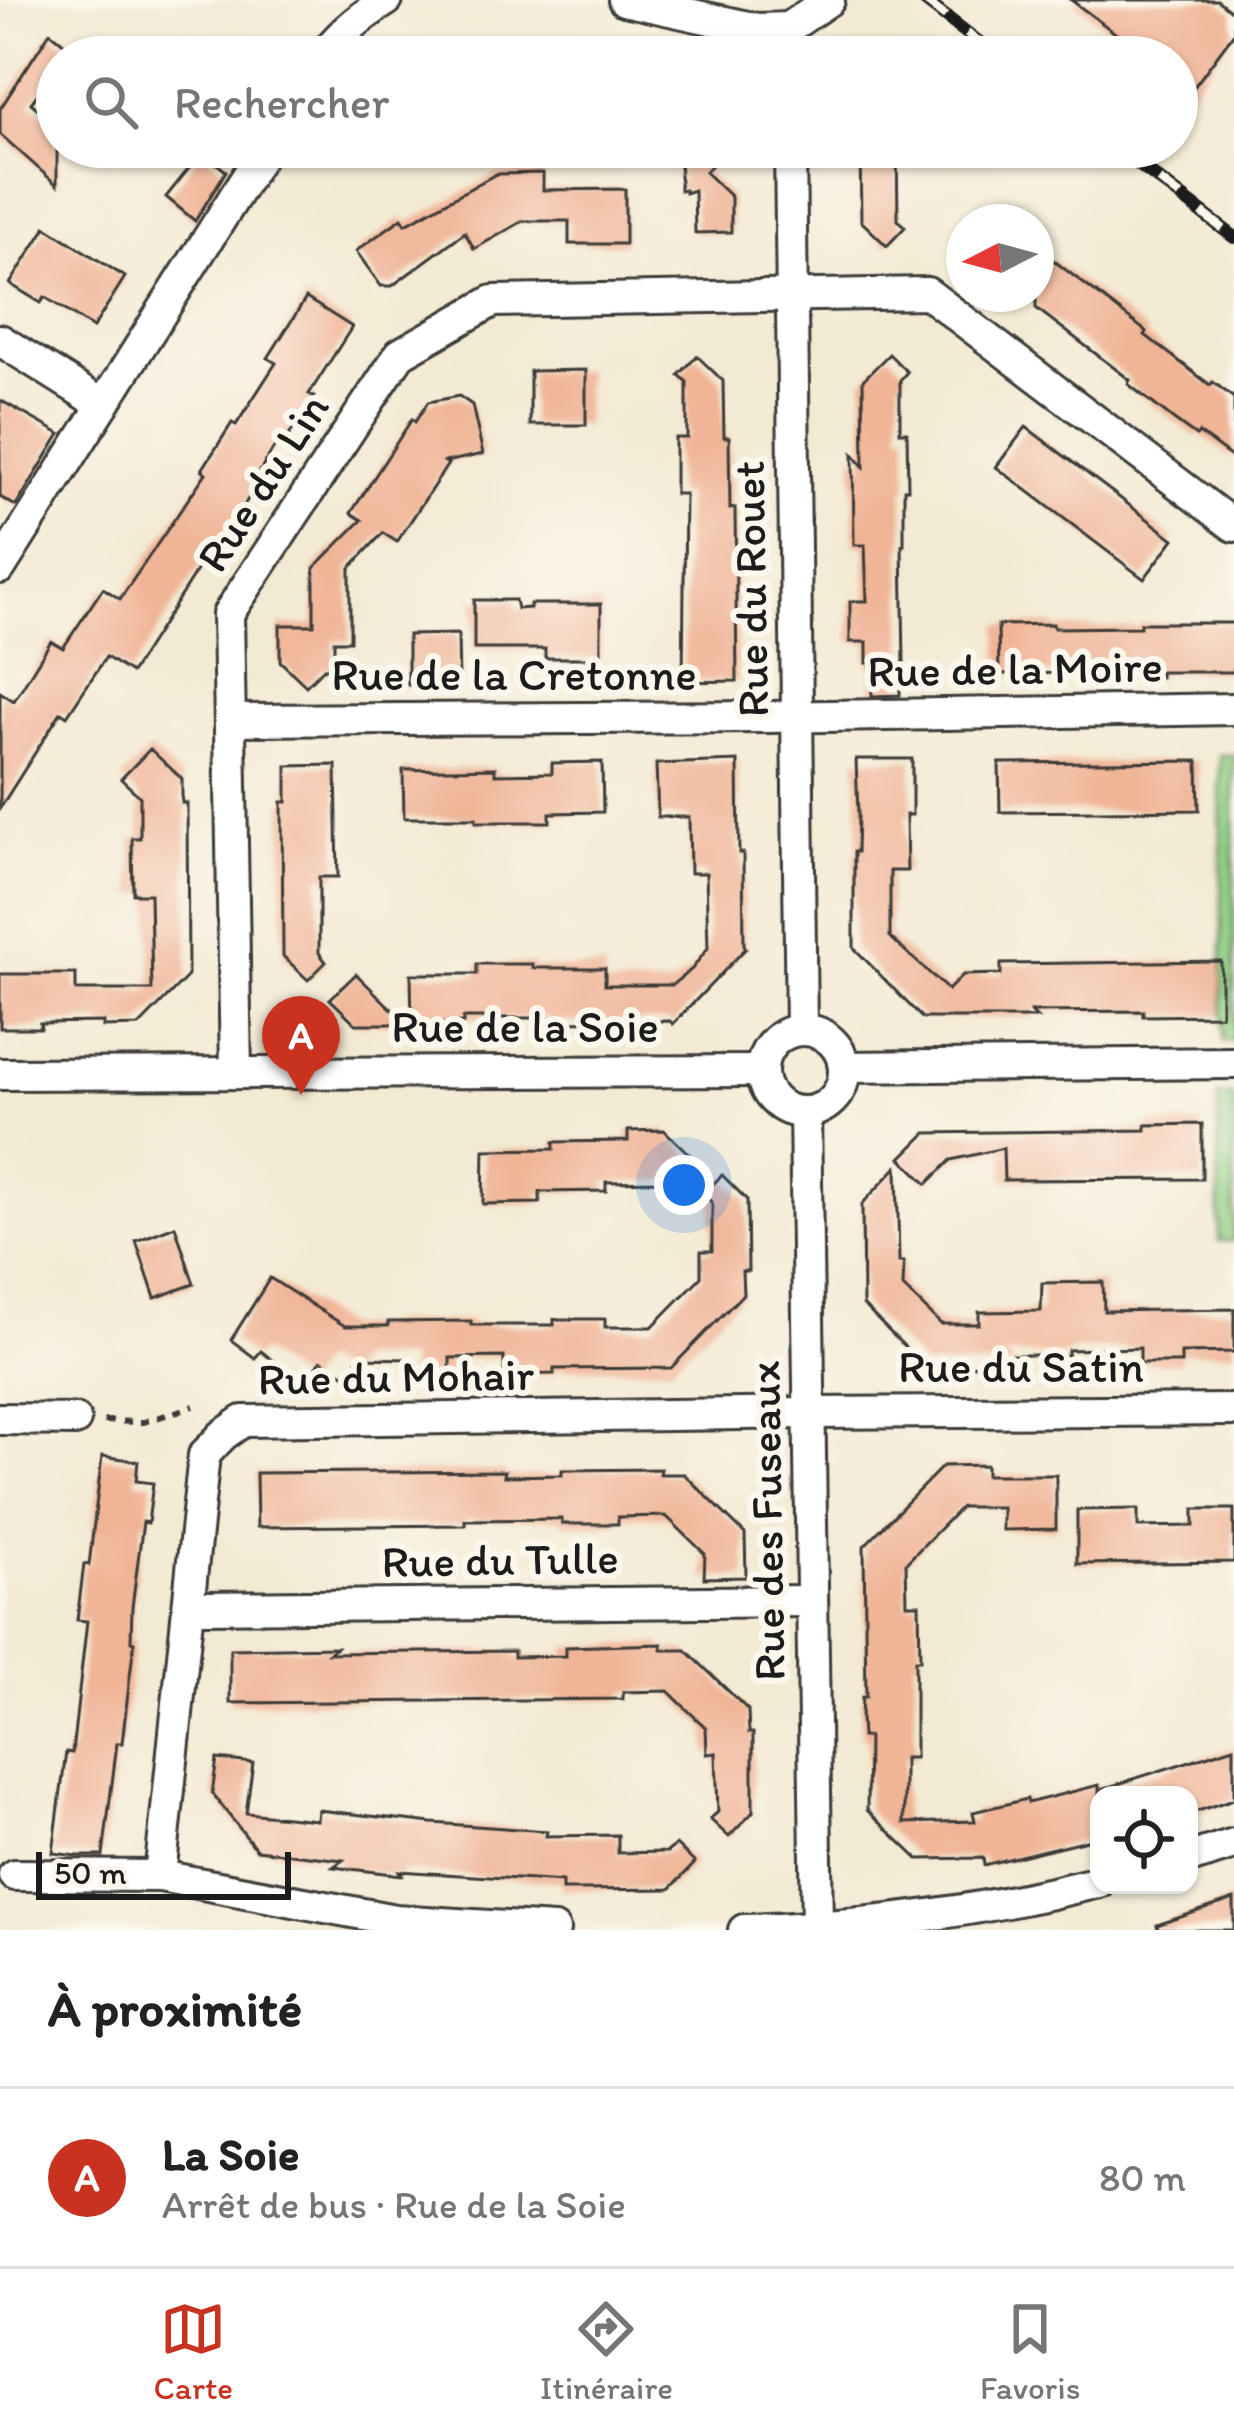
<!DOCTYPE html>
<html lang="fr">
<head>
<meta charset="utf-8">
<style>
	:root { --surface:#fff; --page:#f2f2f2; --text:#222; --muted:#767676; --line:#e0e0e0; --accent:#c8321e }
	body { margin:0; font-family:Itim,sans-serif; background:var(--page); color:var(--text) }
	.controls { position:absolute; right:36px; bottom:36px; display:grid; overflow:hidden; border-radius:24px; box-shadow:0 3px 9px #0004 }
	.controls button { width:108px; height:108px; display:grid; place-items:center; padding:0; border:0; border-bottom:3px solid var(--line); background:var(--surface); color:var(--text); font:60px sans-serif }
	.compass { position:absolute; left:946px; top:204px; width:108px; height:108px; border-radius:50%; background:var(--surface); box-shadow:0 3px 9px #0004; rotate:264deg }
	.scale { position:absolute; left:36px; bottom:30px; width:255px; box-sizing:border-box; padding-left:12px; border:6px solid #1c1c1c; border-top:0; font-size:33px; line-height:42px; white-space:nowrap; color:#1c1c1c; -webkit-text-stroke:9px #fbf7ec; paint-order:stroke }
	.you { position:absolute; left:684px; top:1185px; width:42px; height:42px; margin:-30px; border:9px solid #fff; border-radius:50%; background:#1a73e8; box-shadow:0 0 0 18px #1a73e833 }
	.badge { display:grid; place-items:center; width:78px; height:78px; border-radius:50%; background:var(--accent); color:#fff; font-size:39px; font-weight:700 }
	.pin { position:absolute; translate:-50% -99px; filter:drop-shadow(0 3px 6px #0008) }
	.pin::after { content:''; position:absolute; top:63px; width:42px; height:36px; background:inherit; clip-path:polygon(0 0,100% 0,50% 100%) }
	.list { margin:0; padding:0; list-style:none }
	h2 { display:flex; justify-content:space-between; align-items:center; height:156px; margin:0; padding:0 48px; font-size:51px }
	h2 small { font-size:39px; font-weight:400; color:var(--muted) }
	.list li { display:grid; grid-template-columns:78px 1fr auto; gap:36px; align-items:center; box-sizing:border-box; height:180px; padding:0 48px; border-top:3px solid var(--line) }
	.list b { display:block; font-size:45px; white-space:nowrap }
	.list p { margin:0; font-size:39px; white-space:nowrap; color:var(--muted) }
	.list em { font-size:39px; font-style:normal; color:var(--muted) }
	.icon { flex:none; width:66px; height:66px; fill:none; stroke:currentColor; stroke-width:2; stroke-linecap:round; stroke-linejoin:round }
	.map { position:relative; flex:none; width:1234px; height:1930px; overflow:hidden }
	.search { position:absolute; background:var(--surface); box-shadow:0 3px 9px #0004; left:36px; right:36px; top:36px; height:132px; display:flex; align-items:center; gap:30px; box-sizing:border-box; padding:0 42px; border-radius:66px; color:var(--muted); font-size:45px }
	.sheet { height:336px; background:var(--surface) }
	nav { display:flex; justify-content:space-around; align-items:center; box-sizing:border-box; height:168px; border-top:3px solid var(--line); background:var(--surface); font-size:33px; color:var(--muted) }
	nav a { display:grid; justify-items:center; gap:6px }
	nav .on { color:var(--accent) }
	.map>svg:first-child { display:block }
	.green { fill:#91cf85; stroke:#567650; stroke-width:3 }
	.building { fill:#f0b496 }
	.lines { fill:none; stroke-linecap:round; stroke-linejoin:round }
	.street-casing { stroke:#3c3b37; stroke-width:36 }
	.path { stroke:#3c3b37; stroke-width:6; stroke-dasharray:9 9; stroke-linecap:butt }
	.street { stroke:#fff; stroke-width:30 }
	.rail-casing { stroke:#1c1c1c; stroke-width:14 }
	.rail { stroke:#fbf7ec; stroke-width:9; stroke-dasharray:27; stroke-linecap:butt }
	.labels { text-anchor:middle; stroke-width:12; stroke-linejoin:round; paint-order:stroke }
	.street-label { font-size:45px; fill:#1c1c1c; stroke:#fbf7ec }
</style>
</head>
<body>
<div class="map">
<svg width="1234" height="1930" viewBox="0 0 1234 1930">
	<rect width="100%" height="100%" fill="#fbf7ec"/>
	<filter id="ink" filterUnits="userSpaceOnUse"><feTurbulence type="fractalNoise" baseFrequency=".00833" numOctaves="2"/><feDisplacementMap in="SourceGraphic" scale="24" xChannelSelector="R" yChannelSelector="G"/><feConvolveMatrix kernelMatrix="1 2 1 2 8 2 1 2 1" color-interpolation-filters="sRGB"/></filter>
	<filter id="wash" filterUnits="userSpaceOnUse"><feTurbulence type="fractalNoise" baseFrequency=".004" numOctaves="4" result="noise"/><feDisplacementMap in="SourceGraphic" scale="48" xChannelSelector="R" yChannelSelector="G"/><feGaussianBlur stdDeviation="2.7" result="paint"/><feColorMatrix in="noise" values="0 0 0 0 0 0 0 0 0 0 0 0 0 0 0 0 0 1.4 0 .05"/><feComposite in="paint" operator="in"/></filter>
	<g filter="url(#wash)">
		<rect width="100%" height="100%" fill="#f3ead3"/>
		<g class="green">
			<path d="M 1220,755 L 1234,755 L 1234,1041 L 1223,1041 Z"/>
			<path d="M 1218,1096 L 1234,1096 L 1234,1241 L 1219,1241 Z"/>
		</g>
		<g id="blocks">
			<g class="building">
				<path d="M 1071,0 L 1217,0 L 1234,13 L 1234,33 L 1177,110 L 1177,57 L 1147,57 Z"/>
				<path d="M 50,32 L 71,49 L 65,57 L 57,57 L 57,68 L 31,103 L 57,125 L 57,185 L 0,134 L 0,109 Z"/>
				<path d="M 680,147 L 684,151 L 684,147 L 729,147 L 705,172 L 731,197 L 731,232 L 695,233 L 694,190 L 685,193 L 685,190 L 680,190 Z"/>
				<path d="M 860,147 L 897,147 L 898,220 L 905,227 L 887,246 L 861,221 Z"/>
				<path d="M 202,152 L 226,171 L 195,221 L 166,197 Z"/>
				<path d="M 543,173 L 543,190 L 625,189 L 625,244 L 569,244 L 569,221 L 523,221 L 474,249 L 465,232 L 392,286 L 381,286 L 356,251 L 402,218 L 406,224 L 496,174 Z"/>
				<path d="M 46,227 L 125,277 L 93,328 L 45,297 L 41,303 L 10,284 Z"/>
				<path d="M 1036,247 L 1147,332 L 1145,335 L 1210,385 L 1213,382 L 1234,398 L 1234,459 L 1199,433 L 1196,436 L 1174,420 L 1128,384 L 1130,380 L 1036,308 Z"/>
				<path d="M 306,298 L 352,327 L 309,394 L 314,397 L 286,440 L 281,436 L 254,481 L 258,483 L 233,523 L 212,555 L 208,553 L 131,673 L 106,657 L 67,716 L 61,712 L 0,808 L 0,692 L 14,701 L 51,641 L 63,648 L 103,588 L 120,599 L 206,473 L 202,470 L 232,423 L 236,425 L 276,363 L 268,358 Z"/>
				<path d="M 889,354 L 907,372 L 900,380 L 900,432 L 907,432 L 908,489 L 904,489 L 904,545 L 902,545 L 904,663 L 900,663 L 900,695 L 872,696 L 871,663 L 867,663 L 867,642 L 850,642 L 850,601 L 867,601 L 865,545 L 854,545 L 853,454 L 864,467 L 863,380 Z"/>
				<path d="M 697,356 L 723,381 L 724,437 L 729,437 L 730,509 L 735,508 L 737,681 L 683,682 L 685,494 L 675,494 L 675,438 L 687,438 L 687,382 L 679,375 Z"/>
				<path d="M 586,370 L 586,425 L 530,425 L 530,371 Z"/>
				<path d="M 459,396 L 472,405 L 483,454 L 445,462 L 448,464 L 397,542 L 383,533 L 350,568 L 350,641 L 334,641 L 334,668 L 324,668 L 306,686 L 280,661 L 280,625 L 314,625 L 314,568 L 362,520 L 351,513 L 412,419 L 415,422 L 428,402 Z"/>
				<path d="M 0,400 L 60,434 L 16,506 L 0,497 Z"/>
				<path d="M 1026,427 L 1174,539 L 1144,579 L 996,467 Z"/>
				<path d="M 474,600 L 515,600 L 517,609 L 530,608 L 530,604 L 601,604 L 601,658 L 545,658 L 545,649 L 474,649 Z"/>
				<path d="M 1140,623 L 1234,623 L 1234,672 L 1160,672 L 1160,677 L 1129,678 L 1072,678 L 1072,673 L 999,674 L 998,625 L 1053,624 L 1054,628 L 1140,627 Z"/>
				<path d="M 458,634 L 459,685 L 408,685 L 408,635 Z"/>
				<path d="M 150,749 L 182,779 L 182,803 L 187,803 L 188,976 L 139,1026 L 103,1027 L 103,1022 L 40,1023 L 41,1028 L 0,1028 L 0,974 L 76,974 L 76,990 L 152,990 L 150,894 L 133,894 L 132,838 L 140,838 L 140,797 L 121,779 Z"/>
				<path d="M 856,759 L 912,759 L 912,815 L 906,815 L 907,871 L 890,871 L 890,937 L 948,990 L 963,975 L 1001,974 L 1001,964 L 1221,961 L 1221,1015 L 1143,1016 L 1143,1011 L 1031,1012 L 1037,1018 L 922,1018 L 854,948 L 854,852 L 857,852 L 858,815 Z"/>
				<path d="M 738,761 L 739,853 L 743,853 L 744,945 L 746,948 L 673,1024 L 670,1021 L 549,1022 L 549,1018 L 463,1018 L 463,1023 L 412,1024 L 411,974 L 477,974 L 477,964 L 533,964 L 533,968 L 605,968 L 605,985 L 672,985 L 692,969 L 708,948 L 706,873 L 690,873 L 689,817 L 658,817 L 656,764 Z"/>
				<path d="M 1198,761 L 1199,810 L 1000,812 L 999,763 Z"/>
				<path d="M 602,762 L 603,812 L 550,813 L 550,822 L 476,822 L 476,818 L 404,818 L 403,770 L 495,768 L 495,774 L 552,773 L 552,763 Z"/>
				<path d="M 336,765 L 338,877 L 319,877 L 319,953 L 326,962 L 308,980 L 283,956 L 282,802 L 287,802 L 287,766 Z"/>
				<path d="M 356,974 L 407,1024 L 356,1024 L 330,999 Z"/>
				<path d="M 1202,1124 L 1202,1179 L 1004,1180 L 1003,1148 L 951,1160 L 927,1184 L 901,1158 L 926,1133 L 1146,1130 L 1146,1125 Z"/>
				<path d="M 664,1130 L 690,1155 L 663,1181 L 606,1182 L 606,1191 L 540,1192 L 540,1203 L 483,1204 L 484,1150 L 554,1149 L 554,1142 L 628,1141 L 628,1131 Z"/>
				<path d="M 897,1167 L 899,1262 L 904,1262 L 903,1287 L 941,1324 L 979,1324 L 979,1312 L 1041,1311 L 1042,1283 L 1103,1282 L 1104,1311 L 1234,1309 L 1234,1352 L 1181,1353 L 1181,1363 L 1140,1363 L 1140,1348 L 1068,1350 L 1068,1355 L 1004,1355 L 1015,1365 L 924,1366 L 863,1305 L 862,1204 Z"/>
				<path d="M 722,1175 L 747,1200 L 748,1271 L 742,1271 L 743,1294 L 671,1368 L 554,1369 L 554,1374 L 504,1375 L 504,1357 L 450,1358 L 450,1375 L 409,1375 L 409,1359 L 359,1358 L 347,1376 L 321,1360 L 305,1385 L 261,1351 L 255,1358 L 231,1340 L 270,1278 L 345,1326 L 388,1326 L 388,1322 L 471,1321 L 471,1325 L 554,1325 L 554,1319 L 605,1319 L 605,1327 L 652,1327 L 701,1277 L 701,1251 L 712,1251 L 712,1203 L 704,1193 Z"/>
				<path d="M 175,1226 L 194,1284 L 155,1298 L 136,1241 Z"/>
				<path d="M 102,1456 L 138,1461 L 136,1481 L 153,1483 L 148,1523 L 143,1522 L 132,1607 L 131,1641 L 134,1642 L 131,1668 L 122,1743 L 117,1743 L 103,1856 L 77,1856 L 53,1853 L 66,1752 L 72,1753 L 87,1621 L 77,1620 L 84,1564 L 89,1565 Z"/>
				<path d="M 986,1465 L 986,1475 L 1056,1475 L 1056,1529 L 1002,1530 L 1002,1507 L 961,1507 L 906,1563 L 907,1604 L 919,1604 L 920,1660 L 915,1660 L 915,1758 L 904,1758 L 904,1823 L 975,1821 L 973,1812 L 1027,1799 L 1028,1803 L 1099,1785 L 1099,1837 L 984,1865 L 983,1858 L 918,1859 L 867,1810 L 868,1737 L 862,1737 L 861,1717 L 862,1697 L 866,1697 L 864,1546 L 943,1466 Z"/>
				<path d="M 661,1469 L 660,1474 L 684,1474 L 745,1534 L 746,1577 L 704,1578 L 705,1554 L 666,1516 L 618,1517 L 618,1524 L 562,1524 L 562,1519 L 465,1520 L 465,1525 L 257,1527 L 256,1473 L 505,1471 L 504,1476 L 562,1475 L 562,1470 Z"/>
				<path d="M 1138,1509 L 1138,1527 L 1194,1526 L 1194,1509 L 1234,1509 L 1234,1562 L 1077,1564 L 1077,1510 Z"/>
				<path d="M 662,1644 L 662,1650 L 686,1650 L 748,1710 L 749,1733 L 753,1733 L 753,1812 L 729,1837 L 710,1819 L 718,1812 L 716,1753 L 707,1754 L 706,1728 L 668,1691 L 623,1692 L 623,1699 L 230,1703 L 230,1649 L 336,1647 L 329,1653 L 514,1651 L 514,1657 L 566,1656 L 566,1647 Z"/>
				<path d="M 1234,1747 L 1234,1799 L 1189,1814 L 1189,1795 L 1103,1795 L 1102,1789 Z"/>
				<path d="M 217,1759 L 253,1763 L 246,1813 L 317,1820 L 318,1810 L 432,1823 L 547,1831 L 546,1836 L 618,1835 L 618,1853 L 667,1852 L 676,1845 L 695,1863 L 670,1889 L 579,1890 L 562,1890 L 562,1882 L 399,1871 L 402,1875 L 333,1867 L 343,1860 L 257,1850 L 212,1794 Z"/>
				<path d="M 1234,1899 L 1234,1930 L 1158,1930 L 1157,1925 Z"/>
			</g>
		</g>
	</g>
	<g filter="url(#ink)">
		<use href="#blocks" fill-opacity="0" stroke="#3c3b37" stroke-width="3"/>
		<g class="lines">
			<g class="street-casing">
				<g id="street">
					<path d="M 624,0 L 757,29 L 788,28 L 829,0"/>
					<path d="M 323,57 C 339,33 363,15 387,0"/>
					<path d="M 790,147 L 801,1030"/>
					<path d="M 0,340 L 103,405"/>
					<path d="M 0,568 L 266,147"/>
					<path d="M 231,720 L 768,717 L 1234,709"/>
					<circle cx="803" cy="1071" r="41"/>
					<path d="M 844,1067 L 1234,1063"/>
					<path d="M 236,1073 L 228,614 L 400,354 L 493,301 L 927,293 L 1234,526"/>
					<path d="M 0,1074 L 762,1071"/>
					<path d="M 805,1112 L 817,1928"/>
					<path d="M 0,1419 L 75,1420"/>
					<path d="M 190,1604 L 205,1607 L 812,1601"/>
					<path d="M 1189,1858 L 1234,1844"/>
					<path d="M 14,1875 L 160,1876 L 395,1920 L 554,1930"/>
					<path d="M 160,1876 L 204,1455 L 223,1435 L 243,1421 L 809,1413 L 1234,1410"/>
					<path d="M 744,1930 C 864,1927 983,1911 1099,1882"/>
				</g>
			</g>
			<path class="path" d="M 104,1421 L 144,1422 L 194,1406"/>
			<use href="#street" class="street"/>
			<g class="rail-casing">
				<g id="rail">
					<path d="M 924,0 L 998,57"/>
					<path d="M 1116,147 L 1234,237"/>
				</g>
			</g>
			<use href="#rail" class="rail"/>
		</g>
	</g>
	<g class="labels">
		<g class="street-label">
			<text transform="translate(262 482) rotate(-57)" y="16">Rue du Lin</text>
			<text transform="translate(750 589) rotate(-91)" y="16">Rue du Rouet</text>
			<text transform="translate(1015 668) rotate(-1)" y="16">Rue de la Moire</text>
			<text x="514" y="690">Rue de la Cretonne</text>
			<text x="525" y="1042">Rue de la Soie</text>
			<text x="1021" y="1382">Rue du Satin</text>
			<text transform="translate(396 1376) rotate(-1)" y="16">Rue du Mohair</text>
			<text transform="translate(766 1521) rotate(-91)" y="16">Rue des Fuseaux</text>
			<text transform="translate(500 1559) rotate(-1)" y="16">Rue du Tulle</text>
		</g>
	</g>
</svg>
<div class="controls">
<button><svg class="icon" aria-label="locate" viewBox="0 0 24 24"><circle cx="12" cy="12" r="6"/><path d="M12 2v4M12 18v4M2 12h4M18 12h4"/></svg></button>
</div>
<svg class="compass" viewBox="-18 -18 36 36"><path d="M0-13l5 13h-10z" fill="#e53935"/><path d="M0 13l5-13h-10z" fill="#767676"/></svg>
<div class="scale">50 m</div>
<div class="you"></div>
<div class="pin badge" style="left:301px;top:1095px">A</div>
<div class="search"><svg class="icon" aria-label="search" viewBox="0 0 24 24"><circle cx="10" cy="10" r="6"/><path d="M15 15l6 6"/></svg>Rechercher</div>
</div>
<section class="sheet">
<h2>À proximité<small></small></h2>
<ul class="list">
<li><span class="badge">A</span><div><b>La Soie</b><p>Arrêt de bus · Rue de la Soie</p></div><em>80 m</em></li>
</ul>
</section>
<nav>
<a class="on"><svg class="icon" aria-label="map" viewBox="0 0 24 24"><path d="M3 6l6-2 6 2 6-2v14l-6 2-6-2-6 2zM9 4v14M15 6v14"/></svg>Carte</a>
<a><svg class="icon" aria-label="directions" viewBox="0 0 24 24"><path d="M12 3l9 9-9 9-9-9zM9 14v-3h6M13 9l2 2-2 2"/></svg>Itinéraire</a>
<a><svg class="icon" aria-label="saved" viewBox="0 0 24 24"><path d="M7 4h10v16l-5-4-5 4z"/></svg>Favoris</a>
</nav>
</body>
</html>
